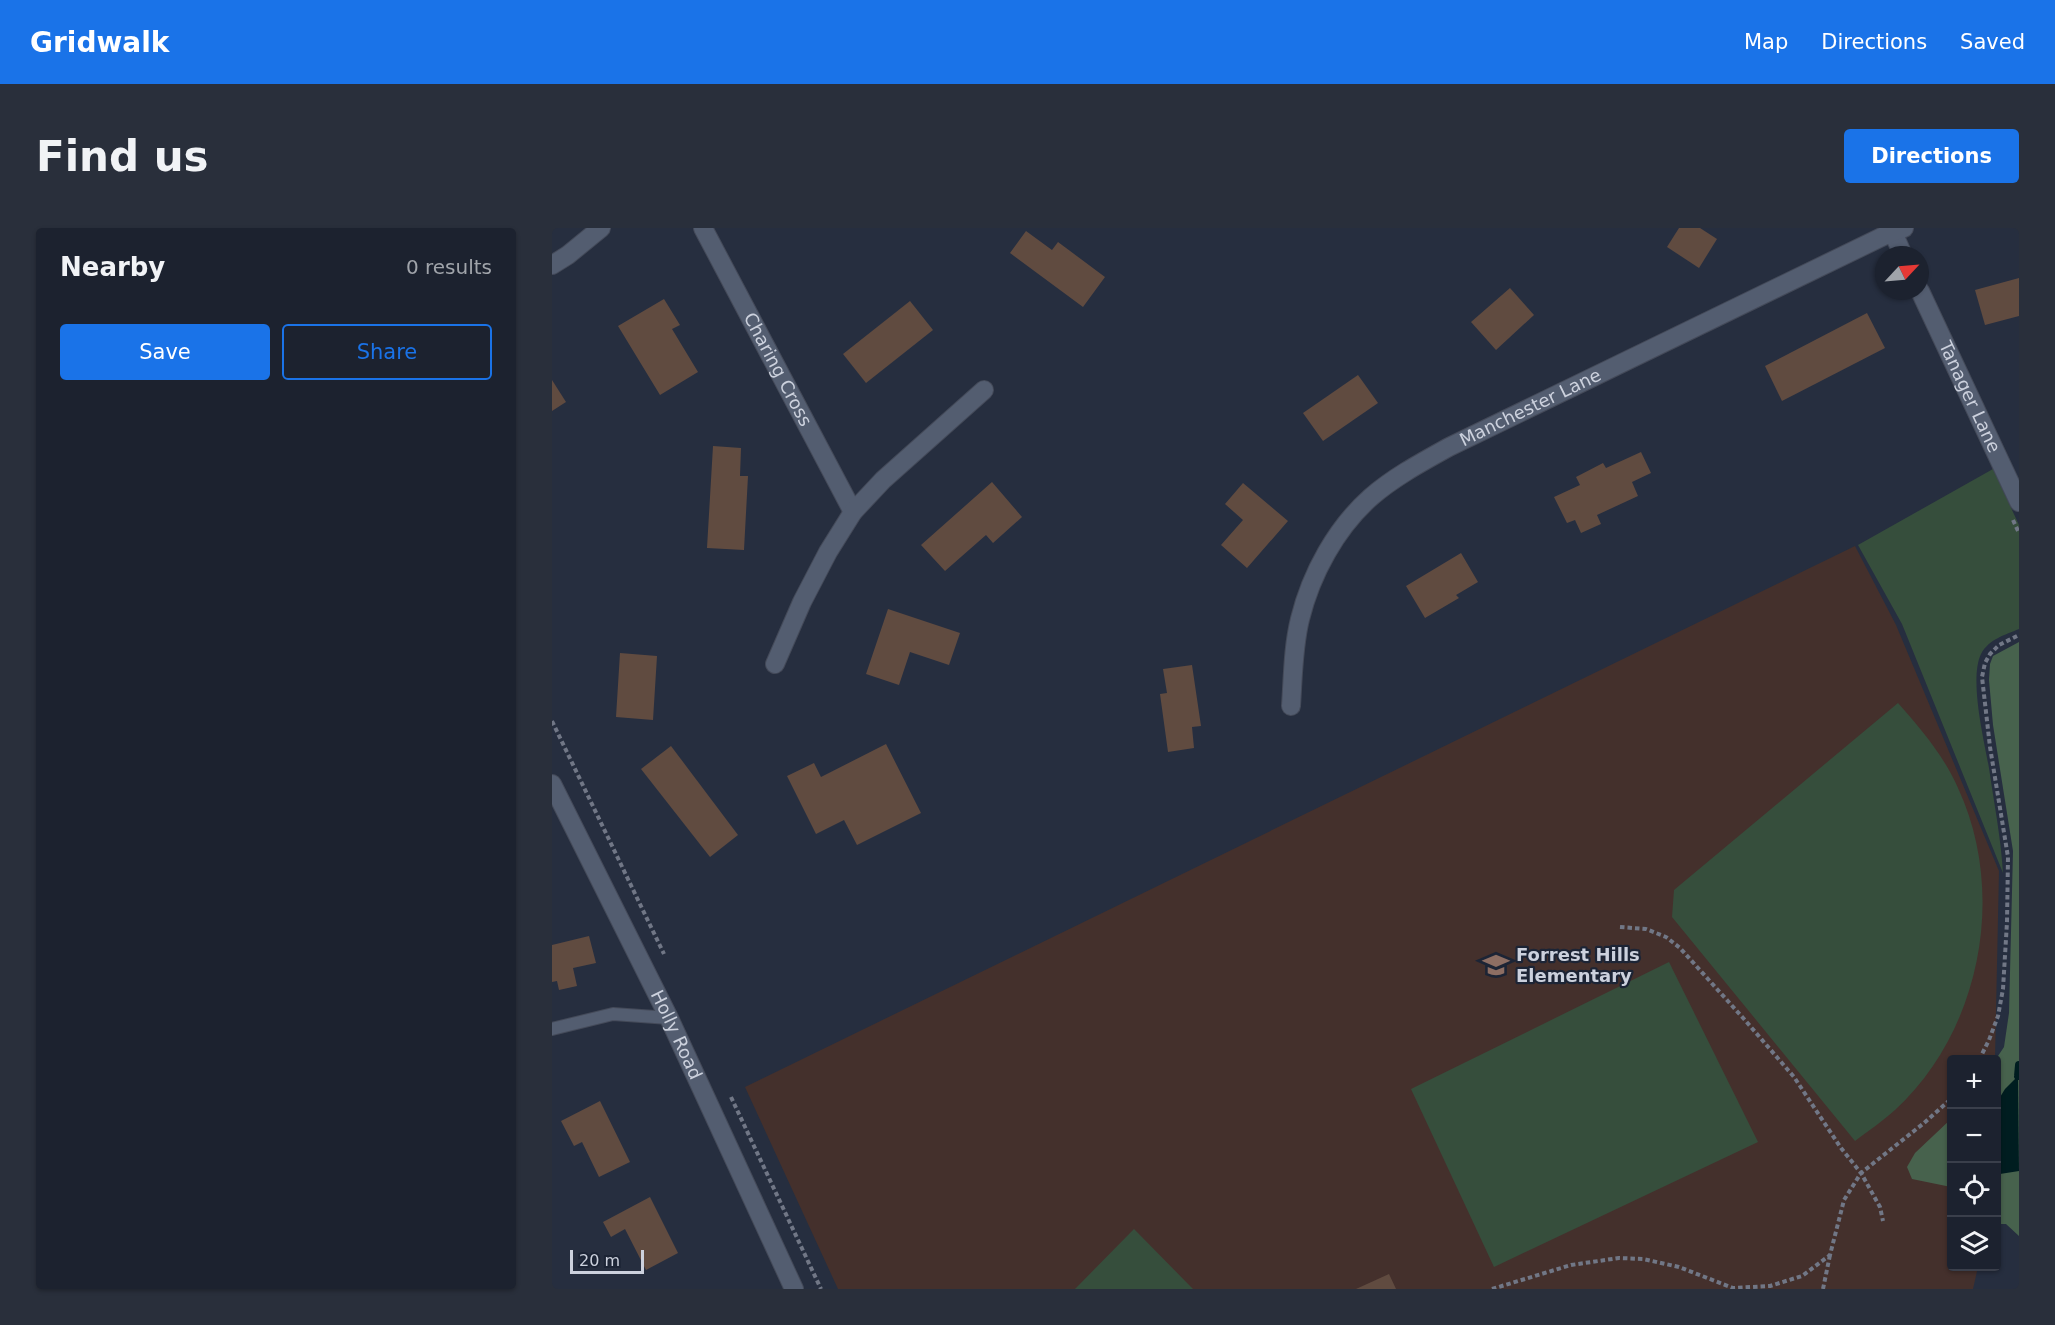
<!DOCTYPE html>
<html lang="en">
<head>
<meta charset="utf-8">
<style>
	:root { --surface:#1c222f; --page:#292f3b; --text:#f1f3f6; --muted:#a0a4aa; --line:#3a3f4b; --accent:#1a73e8 }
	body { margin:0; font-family:"DejaVu Sans",sans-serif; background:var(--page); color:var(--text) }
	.controls { position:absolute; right:18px; bottom:18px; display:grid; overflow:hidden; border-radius:6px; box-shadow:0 2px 4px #0004 }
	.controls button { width:54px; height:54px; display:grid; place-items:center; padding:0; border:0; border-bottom:2px solid var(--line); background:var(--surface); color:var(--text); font:30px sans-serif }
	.compass { position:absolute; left:1323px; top:18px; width:54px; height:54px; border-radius:50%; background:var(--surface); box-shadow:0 2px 4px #0004; rotate:64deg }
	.scale { position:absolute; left:18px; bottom:15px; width:74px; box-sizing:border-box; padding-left:6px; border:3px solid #ccd1dd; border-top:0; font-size:16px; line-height:21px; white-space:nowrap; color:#ccd1dd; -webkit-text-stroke:4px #1c2435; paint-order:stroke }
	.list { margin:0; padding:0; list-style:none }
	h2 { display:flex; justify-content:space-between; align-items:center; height:78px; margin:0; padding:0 24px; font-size:26px }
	h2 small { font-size:20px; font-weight:400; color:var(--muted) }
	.actions { display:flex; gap:12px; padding:18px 24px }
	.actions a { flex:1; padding:14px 0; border:2px solid var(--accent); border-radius:6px; text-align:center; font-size:21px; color:var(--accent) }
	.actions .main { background:var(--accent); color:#fff }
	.icon { flex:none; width:33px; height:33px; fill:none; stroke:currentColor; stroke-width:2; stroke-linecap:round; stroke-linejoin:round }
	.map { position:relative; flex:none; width:1467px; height:1061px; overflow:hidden; border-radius:6px }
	header { display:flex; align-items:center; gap:36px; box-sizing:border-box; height:84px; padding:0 30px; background:var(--accent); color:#fff }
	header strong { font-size:28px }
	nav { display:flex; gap:33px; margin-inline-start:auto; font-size:21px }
	.intro { display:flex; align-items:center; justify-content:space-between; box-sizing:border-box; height:144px; padding:0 36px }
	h1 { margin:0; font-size:42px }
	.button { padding:15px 27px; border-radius:6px; background:var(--accent); color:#fff; font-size:21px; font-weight:700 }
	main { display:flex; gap:36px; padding:0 36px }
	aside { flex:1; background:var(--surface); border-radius:6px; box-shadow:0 2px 4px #0004 }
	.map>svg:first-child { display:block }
	.education { fill:#44302c }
	.green { fill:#364e3c }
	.forest { fill:#47624d }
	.water { fill:#001d20 }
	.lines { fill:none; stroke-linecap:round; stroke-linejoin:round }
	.stream { stroke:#001d20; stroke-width:8 }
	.building { fill:#604b40 }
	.lane-casing { stroke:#444a59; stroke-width:14 }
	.street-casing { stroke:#444a59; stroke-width:20 }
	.path { stroke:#717786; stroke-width:4; stroke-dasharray:4.5 3; stroke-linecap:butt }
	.lane { stroke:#535d70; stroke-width:12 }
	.street { stroke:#535d70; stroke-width:18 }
	.labels { text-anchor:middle; stroke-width:4.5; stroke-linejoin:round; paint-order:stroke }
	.street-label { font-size:18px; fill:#ccd1dd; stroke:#1c2435 }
	.poi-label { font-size:18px; font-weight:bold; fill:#ccd1dd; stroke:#1c2435; text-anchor:start }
</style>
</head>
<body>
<header>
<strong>Gridwalk</strong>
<nav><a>Map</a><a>Directions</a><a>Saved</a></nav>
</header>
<div class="intro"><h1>Find us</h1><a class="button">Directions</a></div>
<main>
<aside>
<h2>Nearby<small>0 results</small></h2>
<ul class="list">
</ul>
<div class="actions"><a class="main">Save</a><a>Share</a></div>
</aside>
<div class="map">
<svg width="1467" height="1061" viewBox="0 0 1467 1061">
	<rect width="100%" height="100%" fill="#262e3f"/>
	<path class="education" d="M 1303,318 L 1344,397 L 1447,643 L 1443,831 L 1400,832 L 1400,1038 L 1426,1039 L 1421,1061 L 286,1061 L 193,859 Z"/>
	<g class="green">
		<path d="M 1441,241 L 1467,297 L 1467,401 C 1453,407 1437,411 1429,426 C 1417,451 1432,512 1437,540 C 1442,575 1449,610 1451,645 L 1350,396 L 1306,317 Z"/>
		<path d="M 1346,475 C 1369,501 1392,528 1406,560 C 1455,665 1429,803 1343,882 C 1331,893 1316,903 1303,913 L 1120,689 L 1122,662 Z"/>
		<path d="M 1117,734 L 1206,914 L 942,1039 L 859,861 Z"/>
		<path d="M 582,1001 L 641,1061 L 523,1061 Z"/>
	</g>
	<g class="forest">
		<path d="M 1467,414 L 1467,1008 L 1454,996 L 1445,996 L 1444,831 L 1452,819 L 1457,785 L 1461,623 L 1441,497 L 1437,452 L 1438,436 L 1441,428 Z"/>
		<path d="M 1399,891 L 1399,959 L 1360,951 L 1355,939 L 1363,925 Z"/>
	</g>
	<path class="water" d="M 1466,848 L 1467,943 L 1448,946 L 1444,942 L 1445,874 L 1453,861 Z"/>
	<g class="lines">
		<path class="stream" d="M 1467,837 L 1466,848 L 1467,842"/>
	</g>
	<g class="building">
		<path d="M 1127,0 L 1148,0 L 1165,11 L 1147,40 L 1115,19 Z"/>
		<path d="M 474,3 L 500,22 L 506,14 L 553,49 L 531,79 L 458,25 Z"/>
		<path d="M 1467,50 L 1467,88 L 1433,97 L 1423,62 Z"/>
		<path d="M 958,60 L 982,87 L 944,122 L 919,94 Z"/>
		<path d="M 112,71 L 128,97 L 120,101 L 146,144 L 108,167 L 66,98 Z"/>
		<path d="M 358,73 L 381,102 L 314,155 L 291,126 Z"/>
		<path d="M 1315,85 L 1333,120 L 1230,173 L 1213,138 Z"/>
		<path d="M 806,147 L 826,175 L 771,213 L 751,185 Z"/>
		<path d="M 0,152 L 14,174 L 0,183 Z"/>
		<path d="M 161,218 L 189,220 L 188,248 L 196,248 L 192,322 L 155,320 Z"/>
		<path d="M 1089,224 L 1099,245 L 1080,254 L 1086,268 L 1045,287 L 1049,296 L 1029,305 L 1023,292 L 1015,295 L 1002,269 L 1028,257 L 1024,249 L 1051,235 L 1054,240 Z"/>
		<path d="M 440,254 L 470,289 L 441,315 L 434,307 L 393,343 L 369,317 Z"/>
		<path d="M 691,255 L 736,293 L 695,340 L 669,317 L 691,292 L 673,276 Z"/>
		<path d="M 909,325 L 926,354 L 904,367 L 907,370 L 873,390 L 854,358 Z"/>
		<path d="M 336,381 L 408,405 L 397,437 L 358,424 L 347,457 L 314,446 Z"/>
		<path d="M 68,425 L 105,428 L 101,492 L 64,489 Z"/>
		<path d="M 640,437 L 649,498 L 640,499 L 642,520 L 616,524 L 608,466 L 615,465 L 611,441 Z"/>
		<path d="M 334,516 L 369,585 L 305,617 L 292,592 L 264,606 L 235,548 L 262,535 L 269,549 Z"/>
		<path d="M 119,518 L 186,607 L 158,629 L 89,541 Z"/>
		<path d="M 37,708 L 44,735 L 21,740 L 25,758 L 7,762 L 5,753 L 0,754 L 0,717 Z"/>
		<path d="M 48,873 L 78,934 L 47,949 L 30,914 L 22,918 L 9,893 Z"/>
		<path d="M 98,969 L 126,1025 L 94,1042 L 73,1001 L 59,1009 L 51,994 Z"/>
		<path d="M 837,1046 L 844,1061 L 804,1061 Z"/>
	</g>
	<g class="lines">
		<g class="lane-casing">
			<path id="lane" d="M 0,801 L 61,786 L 117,790"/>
		</g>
		<g class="street-casing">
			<g id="street">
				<path id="s1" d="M 151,0 L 301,284"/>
				<path d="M 1339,0 L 1351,27"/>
				<path d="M 0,37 L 16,27 L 49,0"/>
				<path id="s2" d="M 1368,63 L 1467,274"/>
				<path d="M 223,436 L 250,374 L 276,324 L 301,284 L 331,252 L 432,162"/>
				<path id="s3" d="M 739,478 C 741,449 741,419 748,391 C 759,346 784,300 819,269 C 842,249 870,234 897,219 L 1340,4 L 1352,0"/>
				<path id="s4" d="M 0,556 L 117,790 L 242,1061"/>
			</g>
		</g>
		<g class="path">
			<path d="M 1461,292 L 1467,305"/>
			<path d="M 0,493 L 112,726"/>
			<path d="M 1068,699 L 1094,701 L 1114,709 L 1128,720 L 1192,791 L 1242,849 L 1289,920 L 1309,945 L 1328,979 L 1331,993"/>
			<path d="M 1427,832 L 1437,812 L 1446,788 L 1451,761 L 1455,694 L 1456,629 L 1438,519 L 1430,449 L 1433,435 L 1438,426 L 1447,417 L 1467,407"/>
			<path d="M 179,869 L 269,1061"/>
			<path d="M 940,1061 L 1019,1037 L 1067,1030 L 1091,1031 L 1127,1039 L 1181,1060 L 1218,1058 L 1250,1048 L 1278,1027 L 1292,972 L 1309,945 L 1372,895 L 1400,870"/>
			<path d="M 1271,1061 L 1278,1027"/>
		</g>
		<use href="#lane" class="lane"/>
		<use href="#street" class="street"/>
	</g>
	<defs>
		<g id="school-bare" transform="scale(2.07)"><path d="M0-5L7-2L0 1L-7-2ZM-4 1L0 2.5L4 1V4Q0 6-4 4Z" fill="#8d6e63" stroke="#1c2435" stroke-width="2.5" paint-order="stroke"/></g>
	</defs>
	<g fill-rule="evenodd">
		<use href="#school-bare" x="944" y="737"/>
	</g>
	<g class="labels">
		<g class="street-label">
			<text dy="6" stroke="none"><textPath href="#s1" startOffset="160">Charing Cross</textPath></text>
			<text dy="6" stroke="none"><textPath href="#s2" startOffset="117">Tanager Lane</textPath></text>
			<text dy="6" stroke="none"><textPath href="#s3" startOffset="414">Manchester Lane</textPath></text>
			<text dy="6" stroke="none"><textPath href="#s4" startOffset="280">Holly Road</textPath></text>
		</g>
		<g class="poi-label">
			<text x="964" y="733">Forrest Hills<tspan x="964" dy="21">Elementary</tspan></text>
		</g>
	</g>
</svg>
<div class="controls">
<button>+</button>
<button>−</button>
<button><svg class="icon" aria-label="locate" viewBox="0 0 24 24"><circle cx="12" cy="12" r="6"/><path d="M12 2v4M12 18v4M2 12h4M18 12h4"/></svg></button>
<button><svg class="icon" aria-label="layers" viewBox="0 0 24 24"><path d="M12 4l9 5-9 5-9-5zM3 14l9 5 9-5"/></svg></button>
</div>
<svg class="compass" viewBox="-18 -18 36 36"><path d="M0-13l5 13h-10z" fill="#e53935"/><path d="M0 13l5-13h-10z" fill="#a0a4aa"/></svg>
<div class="scale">20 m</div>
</div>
</main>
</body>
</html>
